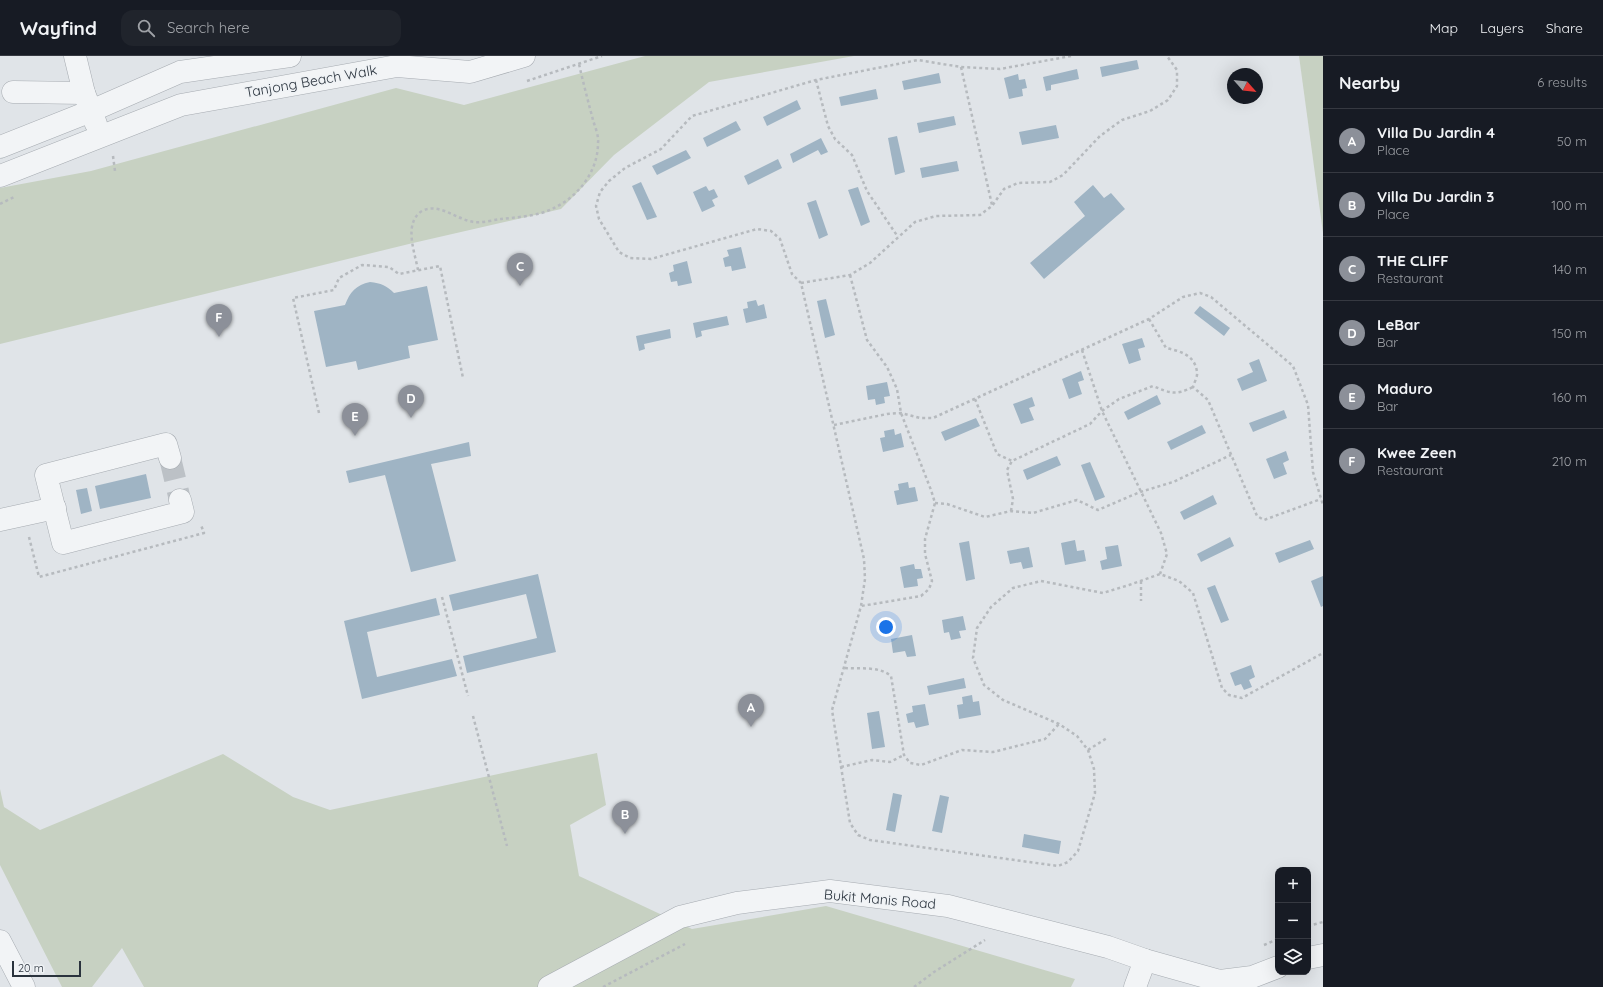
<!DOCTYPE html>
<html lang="en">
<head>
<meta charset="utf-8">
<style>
	:root { --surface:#171b24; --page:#20242c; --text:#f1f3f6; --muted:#9ea1a6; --line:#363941; --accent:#8c9099 }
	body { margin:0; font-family:Quicksand,sans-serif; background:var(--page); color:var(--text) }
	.controls { position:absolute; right:12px; bottom:12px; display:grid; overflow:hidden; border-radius:8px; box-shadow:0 4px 16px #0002 }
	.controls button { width:36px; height:36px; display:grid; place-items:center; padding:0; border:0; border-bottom:1px solid var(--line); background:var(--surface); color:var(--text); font:20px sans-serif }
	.compass { position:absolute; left:1227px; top:12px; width:36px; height:36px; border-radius:50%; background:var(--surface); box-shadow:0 4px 16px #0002; rotate:117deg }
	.scale { position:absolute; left:12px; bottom:10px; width:69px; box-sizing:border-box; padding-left:4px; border:2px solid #2a333d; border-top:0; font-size:11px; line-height:14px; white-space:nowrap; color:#2a333d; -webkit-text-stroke:3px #eff2f5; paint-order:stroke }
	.you { position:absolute; left:886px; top:571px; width:14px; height:14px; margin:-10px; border:3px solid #fff; border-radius:50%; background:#1a73e8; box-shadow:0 0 0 6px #1a73e833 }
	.badge { display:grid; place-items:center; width:26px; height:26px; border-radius:50%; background:var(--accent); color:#fff; font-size:13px; font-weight:700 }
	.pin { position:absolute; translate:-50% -33px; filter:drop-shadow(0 1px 2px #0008) }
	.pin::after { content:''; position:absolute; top:21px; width:14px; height:12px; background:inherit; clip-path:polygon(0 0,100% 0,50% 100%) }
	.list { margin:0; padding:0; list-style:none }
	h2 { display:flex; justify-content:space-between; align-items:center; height:52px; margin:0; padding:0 16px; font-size:17px }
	h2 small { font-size:13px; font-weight:400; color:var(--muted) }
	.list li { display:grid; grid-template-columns:26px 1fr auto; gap:12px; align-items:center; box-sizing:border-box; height:64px; padding:0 16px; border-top:1px solid var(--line) }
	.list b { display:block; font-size:15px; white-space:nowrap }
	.list p { margin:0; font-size:13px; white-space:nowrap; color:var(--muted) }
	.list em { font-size:13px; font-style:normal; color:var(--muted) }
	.icon { flex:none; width:22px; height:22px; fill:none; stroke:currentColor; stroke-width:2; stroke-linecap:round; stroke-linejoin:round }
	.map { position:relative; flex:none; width:1323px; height:931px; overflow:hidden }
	header { display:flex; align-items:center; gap:24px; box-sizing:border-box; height:56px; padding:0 20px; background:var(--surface); border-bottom:1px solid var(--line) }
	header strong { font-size:19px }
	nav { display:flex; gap:22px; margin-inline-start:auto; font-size:14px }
	.search { width:280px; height:36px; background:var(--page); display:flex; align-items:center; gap:10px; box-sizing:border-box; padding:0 14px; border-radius:12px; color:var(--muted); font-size:15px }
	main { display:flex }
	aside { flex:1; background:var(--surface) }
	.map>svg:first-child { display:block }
	.green { fill:#c7d1c2 }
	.water { fill:#9fb4c4 }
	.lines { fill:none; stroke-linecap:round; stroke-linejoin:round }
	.minor-tunnel { stroke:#bcc1c6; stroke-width:22; stroke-dasharray:22 11; stroke-linecap:butt }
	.minor-casing { stroke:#a6abb1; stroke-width:23 }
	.path { stroke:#b6babe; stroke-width:2.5; stroke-dasharray:3 3; stroke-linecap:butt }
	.minor { stroke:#f2f4f6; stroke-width:22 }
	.labels { text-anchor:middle; stroke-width:3; stroke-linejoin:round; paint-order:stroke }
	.street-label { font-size:14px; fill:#2a333d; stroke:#eff2f5 }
</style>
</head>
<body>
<header>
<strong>Wayfind</strong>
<div class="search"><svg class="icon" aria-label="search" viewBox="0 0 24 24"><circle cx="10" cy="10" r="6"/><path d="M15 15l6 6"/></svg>Search here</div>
<nav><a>Map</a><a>Layers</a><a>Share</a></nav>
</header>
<main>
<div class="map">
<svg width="1323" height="931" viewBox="0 0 1323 931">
	<rect width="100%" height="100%" fill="#e0e4e8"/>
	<g class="green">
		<path d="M 645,0 L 854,0 L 709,26 L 614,99 L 561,153 L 413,187 L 0,288 L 0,132 L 91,115 L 396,32 L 464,49 Z"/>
		<path d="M 1299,0 L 1323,0 L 1323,177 Z"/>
		<path d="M 597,697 L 606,749 L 570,769 L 579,820 L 692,873 L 826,850 L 1075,923 L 1071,931 L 144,931 L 122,892 L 92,931 L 62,931 L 0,809 L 0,733 L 4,751 L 40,774 L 223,698 L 293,741 L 330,754 Z"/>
	</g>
	<g class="water">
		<path d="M 1137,4 L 1139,13 L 1102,21 L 1100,11 Z"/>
		<path d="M 1077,13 L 1079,23 L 1051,29 L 1051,34 L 1046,35 L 1043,21 Z"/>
		<path d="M 939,17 L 941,27 L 904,34 L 902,25 Z"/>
		<path d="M 1018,18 L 1019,24 L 1025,23 L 1027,32 L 1022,33 L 1023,40 L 1009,43 L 1004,22 Z"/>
		<path d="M 876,33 L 878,43 L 841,50 L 839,41 Z"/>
		<path d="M 797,44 L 801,53 L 767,70 L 763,61 Z"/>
		<path d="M 954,60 L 956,69 L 919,77 L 917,67 Z"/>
		<path d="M 736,65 L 741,74 L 707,91 L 703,82 Z"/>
		<path d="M 1056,69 L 1059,82 L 1022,89 L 1019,76 Z"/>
		<path d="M 897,80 L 905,116 L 895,119 L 888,82 Z"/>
		<path d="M 821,82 L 828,96 L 821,99 L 818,94 L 793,107 L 790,98 Z"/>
		<path d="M 686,94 L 691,102 L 657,119 L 652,110 Z"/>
		<path d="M 778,103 L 782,112 L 748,129 L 744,120 Z"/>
		<path d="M 957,105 L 959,115 L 922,122 L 920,112 Z"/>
		<path d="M 641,126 L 657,161 L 647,164 L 632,130 Z"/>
		<path d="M 1093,129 L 1104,142 L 1111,137 L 1125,153 L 1044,223 L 1030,207 L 1085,160 L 1074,146 Z"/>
		<path d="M 706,130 L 709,135 L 714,133 L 718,141 L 712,144 L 715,150 L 702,156 L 693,136 Z"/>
		<path d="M 858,131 L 870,166 L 861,170 L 848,134 Z"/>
		<path d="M 816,144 L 828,179 L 819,183 L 807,147 Z"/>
		<path d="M 741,191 L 746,212 L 732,215 L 731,210 L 725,211 L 723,202 L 729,200 L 727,194 Z"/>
		<path d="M 687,205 L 692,227 L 678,230 L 677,225 L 671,226 L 669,217 L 674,215 L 673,209 Z"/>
		<path d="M 370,226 C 381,227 387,230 394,237 L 427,230 L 438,284 L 408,290 L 410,302 L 358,314 L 356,305 L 326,311 L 314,255 L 345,249 C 350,236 356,229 370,226 Z"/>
		<path d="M 826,243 L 835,279 L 825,282 L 817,245 Z"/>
		<path d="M 756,244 L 758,250 L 764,248 L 767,262 L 746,267 L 743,253 L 748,252 L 747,246 Z"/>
		<path d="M 1200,250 L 1230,272 L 1224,280 L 1194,257 Z"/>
		<path d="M 727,260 L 729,269 L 701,275 L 702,280 L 696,282 L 693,267 Z"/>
		<path d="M 670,273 L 671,282 L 644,288 L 645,293 L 639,295 L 636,280 Z"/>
		<path d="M 1142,282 L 1145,291 L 1138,293 L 1141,304 L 1129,308 L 1122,288 Z"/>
		<path d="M 1259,303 L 1267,325 L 1242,335 L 1237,323 L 1253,316 L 1249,307 Z"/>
		<path d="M 1081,315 L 1084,324 L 1078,326 L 1082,338 L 1069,343 L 1062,323 Z"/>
		<path d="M 887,326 L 890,340 L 884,341 L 885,347 L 876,349 L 875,343 L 868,344 L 866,330 Z"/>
		<path d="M 1157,339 L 1161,348 L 1128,364 L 1124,356 Z"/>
		<path d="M 1032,341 L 1035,350 L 1029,352 L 1034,364 L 1021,368 L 1013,348 Z"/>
		<path d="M 1284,354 L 1287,362 L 1253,376 L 1249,367 Z"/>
		<path d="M 976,362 L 980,370 L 945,385 L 941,376 Z"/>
		<path d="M 1202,369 L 1206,377 L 1171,394 L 1167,386 Z"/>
		<path d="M 894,373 L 895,379 L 901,377 L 904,391 L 883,396 L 880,382 L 885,381 L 884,375 Z"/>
		<path d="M 469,386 L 471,400 L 431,408 L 456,505 L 411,516 L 385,419 L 349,427 L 346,415 Z"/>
		<path d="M 1286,395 L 1289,404 L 1283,407 L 1287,418 L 1274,423 L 1266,403 Z"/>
		<path d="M 1057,400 L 1061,409 L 1027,424 L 1023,414 Z"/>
		<path d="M 1090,406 L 1105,441 L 1095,445 L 1081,409 Z"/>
		<path d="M 146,418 L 151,442 L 100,453 L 95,430 Z"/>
		<path d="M 908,426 L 909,432 L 915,431 L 918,445 L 897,449 L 894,435 L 899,434 L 898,428 Z"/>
		<path d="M 87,432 L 92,455 L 81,458 L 76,434 Z"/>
		<path d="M 1213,439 L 1217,448 L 1184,464 L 1180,456 Z"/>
		<path d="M 1230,481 L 1234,490 L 1201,506 L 1197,498 Z"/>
		<path d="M 1075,484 L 1077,495 L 1084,494 L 1086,505 L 1065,509 L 1061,487 Z"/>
		<path d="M 1310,484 L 1314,493 L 1279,507 L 1275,497 Z"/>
		<path d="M 969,485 L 975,523 L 966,525 L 959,487 Z"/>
		<path d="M 1118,489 L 1122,510 L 1102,514 L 1100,505 L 1107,503 L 1105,491 Z"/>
		<path d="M 1029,491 L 1033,511 L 1023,513 L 1021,506 L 1010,508 L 1007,495 Z"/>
		<path d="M 914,508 L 915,513 L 921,513 L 923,522 L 917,523 L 918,530 L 904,532 L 900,511 Z"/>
		<path d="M 538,518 L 556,596 L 467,617 L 463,600 L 537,582 L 526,538 L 453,555 L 449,539 Z"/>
		<path d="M 1323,520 L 1323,550 L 1321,551 L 1311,525 Z"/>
		<path d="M 1215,529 L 1229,564 L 1221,567 L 1207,532 Z"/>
		<path d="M 436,542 L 440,559 L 367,576 L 377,621 L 452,603 L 457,620 L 362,643 L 344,565 Z"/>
		<path d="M 963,560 L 966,574 L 959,575 L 961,582 L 951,584 L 949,576 L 944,577 L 942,564 Z"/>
		<path d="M 912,579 L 916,600 L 907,601 L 905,595 L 893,597 L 891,583 Z"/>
		<path d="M 1251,609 L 1255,621 L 1249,624 L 1252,631 L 1244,634 L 1241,628 L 1235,630 L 1230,617 Z"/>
		<path d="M 964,622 L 966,632 L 929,639 L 927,630 Z"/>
		<path d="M 972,639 L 973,646 L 979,645 L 981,659 L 959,663 L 957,649 L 963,648 L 962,641 Z"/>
		<path d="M 925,648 L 929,669 L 916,672 L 914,666 L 908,667 L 906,658 L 913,656 L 912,650 Z"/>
		<path d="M 879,655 L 885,691 L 872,693 L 867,657 Z"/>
		<path d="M 893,737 L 902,739 L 895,776 L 886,774 Z"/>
		<path d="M 940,739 L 949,741 L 942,777 L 932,775 Z"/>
		<path d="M 1024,778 L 1061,785 L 1059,798 L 1022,791 Z"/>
	</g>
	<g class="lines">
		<path class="minor-tunnel" d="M 170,402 L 180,444"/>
		<g class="minor-casing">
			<g id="minor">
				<path d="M 75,0 L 84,37 L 96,68"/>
				<path d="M 13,36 L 84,37"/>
				<path d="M 0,91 L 91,55 L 180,16 L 290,0"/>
				<path d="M 0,120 L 181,49 L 397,10 L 470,16 L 524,0"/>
				<path d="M 170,402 L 166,388 L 46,419 L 63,487 L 183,456 L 180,444"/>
				<path d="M 0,464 L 55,452"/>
				<path d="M 0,885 L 24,931"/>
				<path d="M 1308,902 L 1323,899"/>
				<path d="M 549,931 L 680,861 L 737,847 L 830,835 L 948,850 L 1108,891 L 1145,904 L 1220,925 L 1252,921 L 1278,911"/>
				<path d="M 1135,931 L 1145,904"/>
			</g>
		</g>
		<g class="path">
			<path d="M 1071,0 L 1000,13 L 961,11 L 918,4 L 816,24 L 692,60 L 661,93 L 625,112 L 609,125 L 600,136 L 596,150 L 599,163 L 619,196 L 630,202 L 651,203 L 757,173 L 771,175 L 780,183 L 792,218 L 801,227 L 864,503 L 865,523 L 861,550 L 832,654 L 850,767 L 858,779 L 870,784 L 1058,810 L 1068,806 L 1078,795 L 1095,737 L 1094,713 L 1088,694 L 1077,680 L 1059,668 L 1003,644 L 984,629 L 973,602 L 977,572 L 991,551 L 1013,532 L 1041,525 L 1103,537 L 1129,529 L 1160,518 L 1179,525 L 1193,537 L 1222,632 L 1229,639 L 1242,642 L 1323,597"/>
			<path d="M 961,11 L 992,149"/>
			<path d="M 816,24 L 828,70 L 835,83 L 852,99 L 867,135 L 898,181"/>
			<path d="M 527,25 L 602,0"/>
			<path d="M 113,100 L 115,115"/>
			<path d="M 0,148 L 16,140"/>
			<path d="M 418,214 C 415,197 403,167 422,155 C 439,146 457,164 474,166 C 483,167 493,164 501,163 C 519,161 539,160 554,152 C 579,140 598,115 598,87 C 599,80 595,71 593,64 C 588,45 583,26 579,8"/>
			<path d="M 850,219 L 867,284 L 887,311 L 897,333 L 901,357 L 931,434 L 935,447 L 925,483 L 925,498 L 932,525 L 929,533 L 921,540 L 861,550"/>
			<path d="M 801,227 L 850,219 L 870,207 L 915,166 L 936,160 L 980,159 L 992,150 L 1004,133 L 1018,127 L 1050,126 L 1063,119 L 1100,80 L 1122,64 L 1150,55 L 1168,44 L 1177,30 L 1177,14 L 1167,0"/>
			<path d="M 1149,263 L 1166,292 C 1180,295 1195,299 1197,316 C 1198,320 1194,327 1193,331 L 1208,344 L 1257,460 L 1264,464 L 1321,443"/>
			<path d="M 1082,294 L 1102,355 L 1161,477 L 1167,498 L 1160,518"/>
			<path d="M 975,343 L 997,398 L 1012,405"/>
			<path d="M 319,357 L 293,242 L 334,234 L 339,222 L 362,209 L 389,211 L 399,218 L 440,210 L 463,322"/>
			<path d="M 834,369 L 887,358 L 901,357 L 920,362 L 933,362 L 1149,263 L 1183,241 L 1200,237 L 1211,241 L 1293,310 L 1308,349 L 1313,416 L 1323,449"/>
			<path d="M 935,447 L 947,448 L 985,461 L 1011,455 L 1033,457 L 1077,444 L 1098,454 L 1140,436 L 1173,426 L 1231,399"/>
			<path d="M 1011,455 L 1013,443 L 1007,414 L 1012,405 L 1090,368 L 1102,355 L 1119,343 L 1153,330 C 1170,337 1175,340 1193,331"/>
			<path d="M 29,481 L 39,521 L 204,477 L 201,469"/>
			<path d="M 1141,525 L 1141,545"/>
			<path d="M 442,541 L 468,640"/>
			<path d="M 845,612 C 860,613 879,610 891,620 L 904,699 L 910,707 L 921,709 L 962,694 L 993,696 L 1045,683 L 1059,668"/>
			<path d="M 473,660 L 507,790"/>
			<path d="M 1088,694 L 1107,682"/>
			<path d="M 841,711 L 872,704 L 890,706 L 904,699"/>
			<path d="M 1308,870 L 1323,866"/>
			<path d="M 1264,889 L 1278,883"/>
			<path d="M 603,931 L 685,888"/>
			<path d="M 914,931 L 934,916 L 985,884"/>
		</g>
		<use href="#minor" class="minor"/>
	</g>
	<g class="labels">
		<g class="street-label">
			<text transform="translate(311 25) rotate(-10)" y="5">Tanjong Beach Walk</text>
			<text transform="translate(880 843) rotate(5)" y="5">Bukit Manis Road</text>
		</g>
	</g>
</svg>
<div class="controls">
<button>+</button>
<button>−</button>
<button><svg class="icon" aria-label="layers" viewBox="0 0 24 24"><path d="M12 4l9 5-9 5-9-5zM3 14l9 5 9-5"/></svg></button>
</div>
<svg class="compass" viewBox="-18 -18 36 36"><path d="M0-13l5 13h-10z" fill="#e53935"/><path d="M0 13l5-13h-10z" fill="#9ea1a6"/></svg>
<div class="scale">20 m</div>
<div class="you"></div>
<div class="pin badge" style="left:751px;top:671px">A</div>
<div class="pin badge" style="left:625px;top:778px">B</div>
<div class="pin badge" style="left:520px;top:230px">C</div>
<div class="pin badge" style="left:411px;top:362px">D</div>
<div class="pin badge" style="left:355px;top:380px">E</div>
<div class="pin badge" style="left:219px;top:281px">F</div>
</div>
<aside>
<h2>Nearby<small>6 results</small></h2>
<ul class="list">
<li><span class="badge">A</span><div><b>Villa Du Jardin 4</b><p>Place</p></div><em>50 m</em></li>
<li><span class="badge">B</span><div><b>Villa Du Jardin 3</b><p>Place</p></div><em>100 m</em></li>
<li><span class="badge">C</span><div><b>THE CLIFF</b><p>Restaurant</p></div><em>140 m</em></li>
<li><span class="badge">D</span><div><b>LeBar</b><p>Bar</p></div><em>150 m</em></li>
<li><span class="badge">E</span><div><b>Maduro</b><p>Bar</p></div><em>160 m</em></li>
<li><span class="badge">F</span><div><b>Kwee Zeen</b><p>Restaurant</p></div><em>210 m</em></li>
</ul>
</aside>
</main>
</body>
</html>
